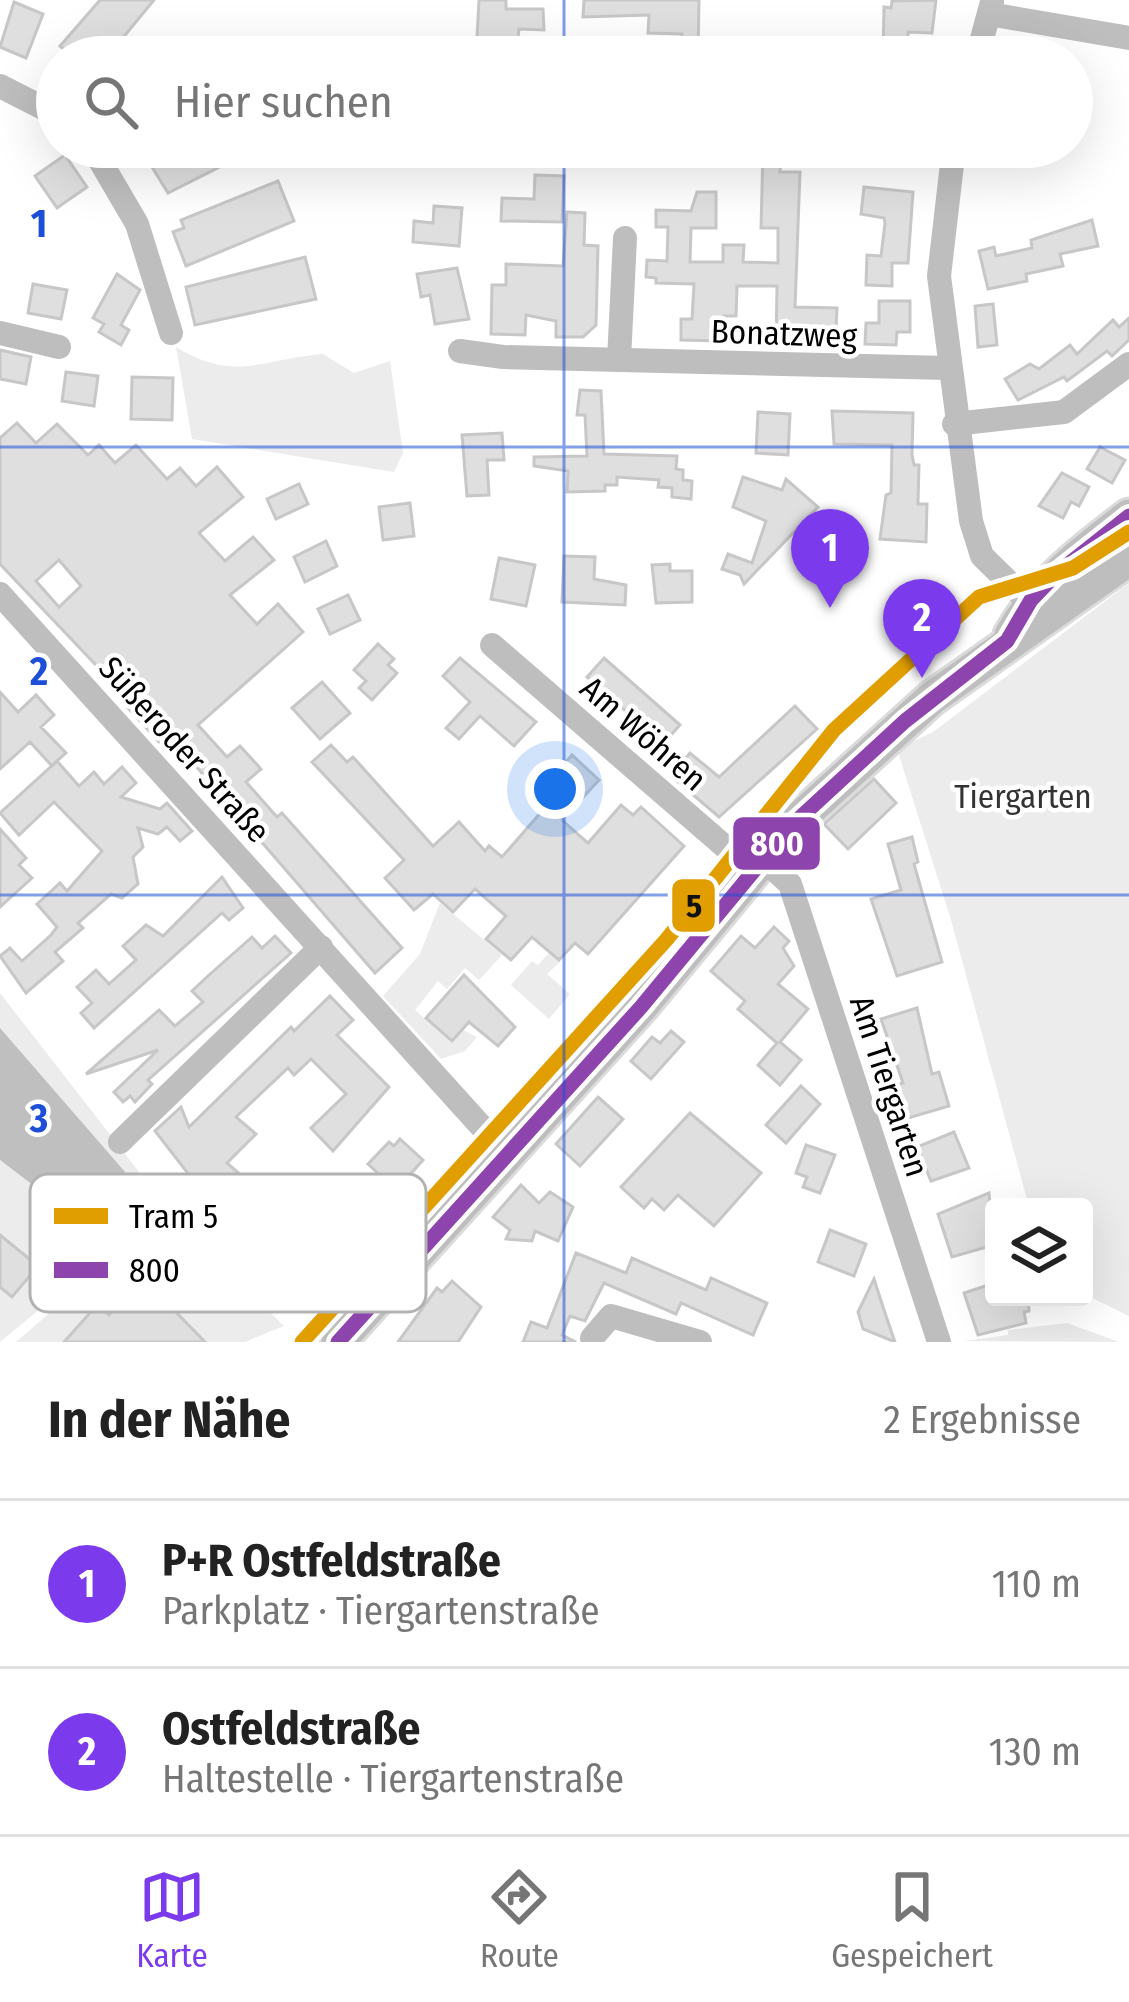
<!DOCTYPE html>
<html lang="de">
<head>
<meta charset="utf-8">
<style>
	:root { --surface:#fff; --page:#f6f6f6; --text:#222; --muted:#767676; --line:#e0e0e0; --accent:#7c3aed }
	body { margin:0; font-family:"Fira Sans Condensed",sans-serif; background:var(--page); color:var(--text) }
	.controls { position:absolute; right:36px; bottom:36px; display:grid; overflow:hidden; border-radius:12px; box-shadow:0 12px 48px #0002 }
	.controls button { width:108px; height:108px; display:grid; place-items:center; padding:0; border:0; border-bottom:3px solid var(--line); background:var(--surface); color:var(--text); font:60px sans-serif }
	.you { position:absolute; left:555px; top:789px; width:42px; height:42px; margin:-30px; border:9px solid #fff; border-radius:50%; background:#1a73e8; box-shadow:0 0 0 18px #1a73e833 }
	.badge { display:grid; place-items:center; width:78px; height:78px; border-radius:50%; background:var(--accent); color:#fff; font-size:39px; font-weight:700 }
	.pin { position:absolute; translate:-50% -99px; filter:drop-shadow(0 3px 6px #0008) }
	.pin::after { content:''; position:absolute; top:63px; width:42px; height:36px; background:inherit; clip-path:polygon(0 0,100% 0,50% 100%) }
	.list { margin:0; padding:0; list-style:none }
	h2 { display:flex; justify-content:space-between; align-items:center; height:156px; margin:0; padding:0 48px; font-size:51px }
	h2 small { font-size:39px; font-weight:400; color:var(--muted) }
	.list li { display:grid; grid-template-columns:78px 1fr auto; gap:36px; align-items:center; box-sizing:border-box; height:168px; padding:0 48px; border-top:3px solid var(--line) }
	.list b { display:block; font-size:45px; white-space:nowrap }
	.list p { margin:0; font-size:39px; white-space:nowrap; color:var(--muted) }
	.list em { font-size:39px; font-style:normal; color:var(--muted) }
	.icon { flex:none; width:66px; height:66px; fill:none; stroke:currentColor; stroke-width:2; stroke-linecap:round; stroke-linejoin:round }
	.map { position:relative; flex:none; width:1129px; height:1342px; overflow:hidden }
	.search { position:absolute; background:var(--surface); box-shadow:0 12px 48px #0002; left:36px; right:36px; top:36px; height:132px; display:flex; align-items:center; gap:30px; box-sizing:border-box; padding:0 42px; border-radius:66px; color:var(--muted); font-size:45px }
	.sheet { height:492px; background:var(--surface) }
	nav { display:flex; justify-content:space-around; align-items:center; box-sizing:border-box; height:168px; border-top:3px solid var(--line); background:var(--surface); font-size:33px; color:var(--muted) }
	nav a { display:grid; justify-items:center; gap:6px }
	nav .on { color:var(--accent) }
	.map>svg:first-child { display:block }
	.green { fill:#ececec }
	.water { fill:#bfbfbf }
	.building { fill:#dfdfdf; stroke:#c7c7c7; stroke-width:3; fill-rule:evenodd }
	.lines { fill:none; stroke-linecap:round; stroke-linejoin:round }
	.major-casing { stroke:#dbdbdb; stroke-width:39 }
	.minor { stroke:#bebebe; stroke-width:24 }
	.major { stroke:#bebebe; stroke-width:33 }
	.bus-1-casing { stroke:#fff; stroke-width:24 }
	.bus-1 { stroke:#8e44ad; stroke-width:15 }
	.tram-1-casing { stroke:#fff; stroke-width:24 }
	.tram-1 { stroke:#e09e00; stroke-width:15 }
	.grid { fill:none; stroke:#1d4ed8; stroke-width:3; stroke-opacity:0.55 }
	.labels { text-anchor:middle; stroke-width:9; stroke-linejoin:round; paint-order:stroke }
	.street-label { font-size:33px; fill:#000; stroke:#fff }
	.park-label { font-size:33px; fill:#333; stroke:#fff }
	.key { fill:#fff; stroke:#b2b2b2; stroke-width:3 }
	.key-label { font-size:33px; fill:#000 }
	.grid-label { font-size:39px; text-anchor:middle; font-weight:bold; fill:#1d4ed8; stroke:#fff; stroke-width:9; stroke-linejoin:round; paint-order:stroke }
	.line-badge { stroke:#fff; stroke-width:4.5 }
	.badge-label { font-size:33px; text-anchor:middle; font-weight:bold; fill:#fff }
	.pale-badge-label { font-size:33px; text-anchor:middle; font-weight:bold; fill:#111 }
</style>
</head>
<body>
<div class="map">
<svg width="1129" height="1342" viewBox="0 0 1129 1342">
	<rect width="100%" height="100%" fill="#fff"/>
	<g class="green">
		<path d="M 176,347 C 235,383 261,359 323,354 L 354,373 L 390,361 L 403,453 L 394,472 L 192,439 Z"/>
		<path d="M 1129,583 L 1129,1316 L 1084,1294 L 1084,1207 L 1029,1207 L 951,920 L 897,749 L 933,732 Z"/>
		<path d="M 440,903 L 502,955 L 479,980 L 465,968 L 447,989 L 438,981 L 415,1010 L 451,1042 L 463,1030 L 477,1037 L 465,1051 L 441,1059 L 383,996 L 420,954 Z"/>
		<path d="M 549,953 L 560,962 L 547,974 L 570,994 L 549,1019 L 511,985 L 532,961 L 538,965 Z"/>
		<path d="M 0,993 L 178,1222 L 284,1326 L 245,1342 L 205,1342 L 170,1306 L 137,1283 L 111,1317 L 97,1305 L 64,1342 L 16,1342 L 109,1262 L 145,1262 L 53,1231 L 87,1261 L 86,1271 L 0,1342 L 0,1287 L 13,1297 L 38,1267 L 0,1235 Z"/>
		<path d="M 1067,1323 L 1119,1342 L 964,1341 L 1008,1335 L 1008,1330 Z"/>
	</g>
	<path class="water" d="M 0,1028 L 145,1195 L 63,1208 L 0,1160 Z"/>
	<g class="building">
		<path d="M 100,0 L 154,0 L 107,57 L 73,57 L 60,46 Z"/>
		<path d="M 479,0 L 506,0 L 506,9 L 543,9 L 544,30 L 519,29 L 516,57 L 467,57 L 468,38 L 477,38 Z"/>
		<path d="M 584,0 L 699,0 L 698,57 L 681,57 L 682,34 L 648,33 L 649,15 L 583,17 Z"/>
		<path d="M 936,0 L 932,33 L 908,32 L 907,57 L 883,57 L 884,7 L 891,8 L 892,1 Z"/>
		<path d="M 14,2 L 43,14 L 26,58 L 0,47 Z"/>
		<path d="M 191,147 L 259,147 L 168,193 L 152,167 Z"/>
		<path d="M 763,150 L 781,151 L 780,172 L 800,172 L 795,307 L 837,308 L 836,329 L 820,328 L 819,344 L 776,343 L 777,286 L 737,286 L 736,316 L 724,316 L 720,341 L 681,340 L 681,319 L 692,319 L 694,284 L 656,283 L 656,278 L 646,277 L 647,260 L 667,261 L 668,227 L 656,227 L 656,210 L 691,211 L 697,192 L 716,192 L 716,228 L 691,228 L 690,262 L 723,262 L 723,245 L 744,245 L 743,262 L 778,263 L 778,228 L 761,228 Z"/>
		<path d="M 65,155 L 87,187 L 57,208 L 35,176 Z"/>
		<path d="M 535,175 L 564,176 L 562,222 L 501,221 L 502,198 L 534,199 Z"/>
		<path d="M 278,181 L 294,221 L 186,266 L 173,232 L 184,228 L 181,220 Z"/>
		<path d="M 864,187 L 913,192 L 908,263 L 892,263 L 892,286 L 866,285 L 867,255 L 881,256 L 885,223 L 884,218 L 861,214 Z"/>
		<path d="M 434,206 L 462,208 L 459,246 L 413,242 L 414,221 L 433,223 Z"/>
		<path d="M 567,212 L 585,213 L 584,245 L 598,246 L 596,325 L 583,337 L 556,337 L 556,321 L 526,315 L 525,335 L 491,334 L 492,285 L 506,285 L 506,264 L 563,266 Z"/>
		<path d="M 1092,220 L 1098,246 L 1060,254 L 1063,266 L 1026,274 L 1027,281 L 988,289 L 979,251 L 994,247 L 996,256 L 1032,248 L 1031,240 Z"/>
		<path d="M 305,257 L 316,299 L 195,325 L 186,287 Z"/>
		<path d="M 457,268 L 469,319 L 435,324 L 430,295 L 421,297 L 417,274 Z"/>
		<path d="M 117,274 L 140,290 L 121,325 L 129,330 L 121,345 L 99,332 L 104,324 L 93,318 Z"/>
		<path d="M 33,284 L 67,290 L 61,319 L 28,313 Z"/>
		<path d="M 879,301 L 910,301 L 910,332 L 897,332 L 896,345 L 865,344 L 866,323 L 879,323 Z"/>
		<path d="M 993,304 L 997,345 L 978,347 L 975,306 Z"/>
		<path d="M 1129,318 L 1129,340 L 1112,356 L 1107,351 L 1067,381 L 1064,377 L 1018,400 L 1005,379 L 1030,364 L 1039,369 L 1070,345 L 1077,354 L 1113,320 L 1119,327 Z"/>
		<path d="M 0,350 L 31,357 L 26,384 L 0,379 Z"/>
		<path d="M 66,372 L 98,376 L 94,406 L 62,401 Z"/>
		<path d="M 132,377 L 173,378 L 172,420 L 131,419 Z"/>
		<path d="M 580,390 L 601,391 L 604,454 L 677,456 L 676,469 L 683,470 L 683,480 L 692,481 L 691,499 L 672,497 L 672,488 L 658,487 L 659,480 L 617,477 L 617,485 L 605,485 L 605,491 L 567,492 L 568,471 L 534,466 L 534,457 L 587,456 L 585,415 L 577,415 Z"/>
		<path d="M 832,411 L 913,413 L 912,455 L 914,465 L 919,465 L 918,504 L 927,504 L 926,542 L 880,539 L 886,495 L 891,493 L 892,445 L 834,444 Z"/>
		<path d="M 758,412 L 790,414 L 788,455 L 756,453 Z"/>
		<path d="M 17,423 L 36,443 L 57,424 L 88,455 L 99,445 L 115,463 L 136,445 L 167,479 L 180,468 L 196,486 L 217,467 L 243,497 L 199,533 L 225,561 L 253,537 L 274,560 L 230,595 L 257,624 L 278,604 L 303,632 L 198,725 L 227,757 L 240,746 L 261,769 L 246,782 L 277,817 L 282,813 L 402,948 L 375,973 L 168,734 L 159,742 L 127,707 L 132,703 L 0,564 L 0,438 ZM 59,560 L 81,586 L 59,607 L 36,581 Z"/>
		<path d="M 502,433 L 504,460 L 487,460 L 489,495 L 467,496 L 462,435 Z"/>
		<path d="M 1100,447 L 1125,460 L 1112,483 L 1087,469 Z"/>
		<path d="M 1062,473 L 1089,487 L 1079,506 L 1071,502 L 1063,518 L 1039,506 Z"/>
		<path d="M 743,477 L 782,490 L 786,479 L 818,507 L 744,584 L 740,575 L 722,569 L 728,554 L 752,563 L 766,521 L 733,507 Z"/>
		<path d="M 299,484 L 308,504 L 276,519 L 267,499 Z"/>
		<path d="M 410,503 L 414,536 L 383,540 L 379,507 Z"/>
		<path d="M 326,541 L 337,566 L 305,582 L 294,557 Z"/>
		<path d="M 564,556 L 595,557 L 594,579 L 626,585 L 625,605 L 562,602 Z"/>
		<path d="M 499,558 L 535,565 L 526,606 L 491,599 Z"/>
		<path d="M 670,564 L 670,571 L 692,571 L 692,602 L 656,603 L 652,565 Z"/>
		<path d="M 348,595 L 360,620 L 330,634 L 318,609 Z"/>
		<path d="M 378,644 L 394,659 L 388,665 L 397,673 L 372,700 L 359,688 L 366,681 L 354,670 Z"/>
		<path d="M 460,658 L 536,722 L 514,746 L 480,716 L 459,739 L 446,728 L 470,702 L 443,676 Z"/>
		<path d="M 604,658 L 680,725 L 663,744 L 587,677 Z"/>
		<path d="M 322,682 L 350,713 L 320,739 L 292,708 Z"/>
		<path d="M 0,692 L 18,712 L 36,695 L 54,715 L 41,727 L 66,753 L 57,761 L 79,786 L 94,772 L 104,784 L 122,767 L 136,783 L 121,797 L 160,809 L 167,803 L 192,831 L 180,841 L 167,827 L 158,834 L 138,828 L 143,847 L 133,857 L 138,884 L 122,898 L 111,894 L 78,923 L 83,928 L 55,952 L 63,961 L 26,993 L 0,956 L 10,948 L 22,961 L 51,935 L 57,927 L 37,904 L 60,883 L 67,891 L 102,851 L 54,802 L 19,835 L 0,813 L 56,762 L 52,766 L 30,742 L 0,769 Z"/>
		<path d="M 795,706 L 817,729 L 719,817 L 671,776 L 690,753 L 719,777 Z"/>
		<path d="M 331,745 L 347,762 L 353,757 L 433,846 L 459,822 L 485,851 L 489,846 L 502,857 L 563,787 L 552,777 L 572,755 L 599,780 L 562,820 L 588,843 L 621,805 L 633,815 L 641,807 L 684,846 L 588,954 L 575,943 L 559,960 L 532,937 L 511,960 L 486,939 L 506,916 L 475,889 L 453,912 L 433,894 L 414,910 L 385,878 L 404,860 L 312,762 Z"/>
		<path d="M 874,779 L 896,803 L 848,849 L 824,824 Z"/>
		<path d="M 0,829 L 26,858 L 19,865 L 32,878 L 0,907 Z"/>
		<path d="M 912,837 L 918,862 L 914,864 L 942,962 L 897,976 L 871,899 L 901,890 L 888,844 Z"/>
		<path d="M 222,877 L 243,908 L 229,920 L 222,913 L 94,1028 L 81,1013 L 92,1003 L 77,987 L 96,970 L 109,984 L 136,960 L 123,946 L 146,925 L 163,936 Z"/>
		<path d="M 774,927 L 789,941 L 783,948 L 794,966 L 778,984 L 808,1009 L 780,1042 L 801,1060 L 780,1085 L 758,1065 L 777,1043 L 738,1009 L 745,1001 L 711,971 L 741,936 L 755,948 Z"/>
		<path d="M 275,936 L 291,953 L 148,1080 L 152,1084 L 135,1102 L 130,1096 L 123,1102 L 114,1092 L 158,1050 L 86,1074 L 159,1010 L 175,1026 L 203,1002 L 192,991 L 209,975 L 252,937 L 262,948 Z"/>
		<path d="M 464,975 L 515,1027 L 498,1046 L 469,1022 L 452,1041 L 426,1018 Z"/>
		<path d="M 330,996 L 353,1020 L 337,1035 L 389,1087 L 333,1151 L 311,1128 L 346,1094 L 311,1059 L 294,1075 L 288,1068 L 236,1117 L 256,1134 L 227,1163 L 260,1192 L 266,1185 L 345,1242 L 325,1266 L 248,1210 L 243,1216 L 205,1184 L 200,1189 L 155,1131 L 181,1107 L 189,1127 L 291,1027 L 294,1031 Z"/>
		<path d="M 917,1008 L 932,1074 L 939,1072 L 949,1106 L 905,1119 L 895,1085 L 903,1083 L 881,1019 Z"/>
		<path d="M 671,1031 L 684,1042 L 651,1079 L 631,1061 L 652,1037 L 660,1043 Z"/>
		<path d="M 801,1086 L 820,1104 L 786,1143 L 766,1125 Z"/>
		<path d="M 598,1097 L 623,1119 L 580,1166 L 556,1144 Z"/>
		<path d="M 690,1113 L 761,1173 L 714,1226 L 678,1195 L 664,1210 L 652,1199 L 644,1208 L 621,1187 Z"/>
		<path d="M 954,1132 L 969,1168 L 931,1181 L 917,1147 Z"/>
		<path d="M 400,1139 L 423,1160 L 396,1190 L 368,1164 L 389,1142 L 394,1146 Z"/>
		<path d="M 806,1145 L 835,1155 L 820,1193 L 803,1187 L 807,1177 L 796,1173 Z"/>
		<path d="M 521,1185 L 539,1203 L 550,1192 L 573,1207 L 558,1241 L 535,1231 L 532,1241 L 506,1239 L 510,1230 L 493,1217 Z"/>
		<path d="M 989,1193 L 994,1245 L 952,1257 L 938,1214 Z"/>
		<path d="M 830,1230 L 866,1244 L 854,1276 L 818,1262 Z"/>
		<path d="M 0,1235 L 38,1266 L 12,1297 L 0,1287 Z"/>
		<path d="M 576,1253 L 626,1273 L 632,1258 L 706,1290 L 711,1278 L 767,1303 L 753,1335 L 681,1303 L 676,1314 L 604,1283 L 585,1321 L 570,1316 L 562,1335 L 576,1342 L 523,1342 L 531,1322 L 547,1328 Z"/>
		<path d="M 874,1279 L 885,1313 L 895,1342 L 863,1329 L 858,1312 Z"/>
		<path d="M 452,1281 L 481,1307 L 458,1342 L 398,1342 L 437,1288 L 442,1292 Z"/>
		<path d="M 137,1283 L 169,1305 L 205,1342 L 64,1342 L 97,1305 L 109,1315 Z"/>
		<path d="M 994,1283 L 994,1297 L 1028,1297 L 1029,1311 L 1024,1312 L 1026,1323 L 978,1335 L 964,1293 Z"/>
	</g>
	<g class="lines">
		<g class="major-casing">
			<g id="major">
				<path d="M 1011,635 C 1041,583 1082,552 1129,516"/>
				<path d="M 338,1342 L 641,1007 L 791,826 L 932,698 L 1129,559"/>
			</g>
		</g>
		<g class="minor">
			<path d="M 989,14 L 1129,38"/>
			<path d="M 977,57 L 992,2"/>
			<path d="M 0,86 L 57,115"/>
			<path d="M 92,147 L 137,224 L 171,333"/>
			<path d="M 954,147 L 939,276 L 971,521 L 982,556 L 1040,613"/>
			<path d="M 0,333 L 59,347"/>
			<path d="M 460,351 L 503,357 L 947,368"/>
			<path d="M 619,360 L 625,238"/>
			<path d="M 954,424 L 1064,412 L 1129,364"/>
			<path d="M 0,594 L 508,1156"/>
			<path d="M 492,645 L 753,871"/>
			<path d="M 763,859 L 790,884 L 939,1342"/>
			<path d="M 120,1142 L 321,947"/>
			<path d="M 592,1338 L 611,1316 L 700,1342"/>
		</g>
		<use href="#major" class="major"/>
		<g class="bus-1-casing">
			<path id="bus-1" d="M 338,1342 L 641,1007 L 791,826 L 905,721 L 1007,641 L 1031,600 L 1056,574 L 1129,516"/>
		</g>
		<use href="#bus-1" class="bus-1"/>
		<g class="tram-1-casing">
			<path id="tram-1" d="M 302,1342 L 667,939 L 834,730 L 979,597 L 1073,568 L 1129,532"/>
		</g>
		<use href="#tram-1" class="tram-1"/>
	</g>
	<path class="grid" d="M 564,0 L 564,57M 564,147 L 564,1342M 0,447 L 1129,447M 0,895 L 1129,895"/>
	<g class="labels">
		<g class="street-label">
			<text transform="translate(784 333) rotate(2)" y="12">Bonatzweg</text>
			<text transform="translate(644 733) rotate(41)" y="12">Am Wöhren</text>
			<text transform="translate(185 749) rotate(48)" y="12">Süßeroder Straße</text>
			<text transform="translate(890 1086) rotate(72)" y="12">Am Tiergarten</text>
		</g>
		<g class="park-label">
			<text x="1023" y="808">Tiergarten</text>
		</g>
	</g>
	<rect x="30" y="1174" width="396" height="138" rx="18" class="key"/>
	<rect x="54" y="1208" width="54" height="16" fill="#e09e00"/>
	<rect x="54" y="1262" width="54" height="16" fill="#8e44ad"/>
	<g class="key-label">
		<text x="129" y="1228">Tram 5</text>
		<text x="129" y="1282">800</text>
	</g>
	<g class="grid-label">
		<text x="39" y="237">1</text>
		<text x="39" y="685">2</text>
		<text x="39" y="1132">3</text>
	</g>
	<g class="line-badge">
		<rect x="731" y="815" width="91" height="57" rx="12" fill="#8e44ad"/>
		<rect x="670" y="877" width="47" height="57" rx="12" fill="#e09e00"/>
	</g>
	<g class="badge-label">
		<text x="777" y="855">800</text>
	</g>
	<g class="pale-badge-label">
		<text x="694" y="917">5</text>
	</g>
</svg>
<div class="controls">
<button><svg class="icon" aria-label="layers" viewBox="0 0 24 24"><path d="M12 4l9 5-9 5-9-5zM3 14l9 5 9-5"/></svg></button>
</div>
<div class="you"></div>
<div class="pin badge" style="left:830px;top:608px">1</div>
<div class="pin badge" style="left:922px;top:678px">2</div>
<div class="search"><svg class="icon" aria-label="search" viewBox="0 0 24 24"><circle cx="10" cy="10" r="6"/><path d="M15 15l6 6"/></svg>Hier suchen</div>
</div>
<section class="sheet">
<h2>In der Nähe<small>2 Ergebnisse</small></h2>
<ul class="list">
<li><span class="badge">1</span><div><b>P+R Ostfeldstraße</b><p>Parkplatz · Tiergartenstraße</p></div><em>110 m</em></li>
<li><span class="badge">2</span><div><b>Ostfeldstraße</b><p>Haltestelle · Tiergartenstraße</p></div><em>130 m</em></li>
</ul>
</section>
<nav>
<a class="on"><svg class="icon" aria-label="map" viewBox="0 0 24 24"><path d="M3 6l6-2 6 2 6-2v14l-6 2-6-2-6 2zM9 4v14M15 6v14"/></svg>Karte</a>
<a><svg class="icon" aria-label="directions" viewBox="0 0 24 24"><path d="M12 3l9 9-9 9-9-9zM9 14v-3h6M13 9l2 2-2 2"/></svg>Route</a>
<a><svg class="icon" aria-label="saved" viewBox="0 0 24 24"><path d="M7 4h10v16l-5-4-5 4z"/></svg>Gespeichert</a>
</nav>
</body>
</html>
